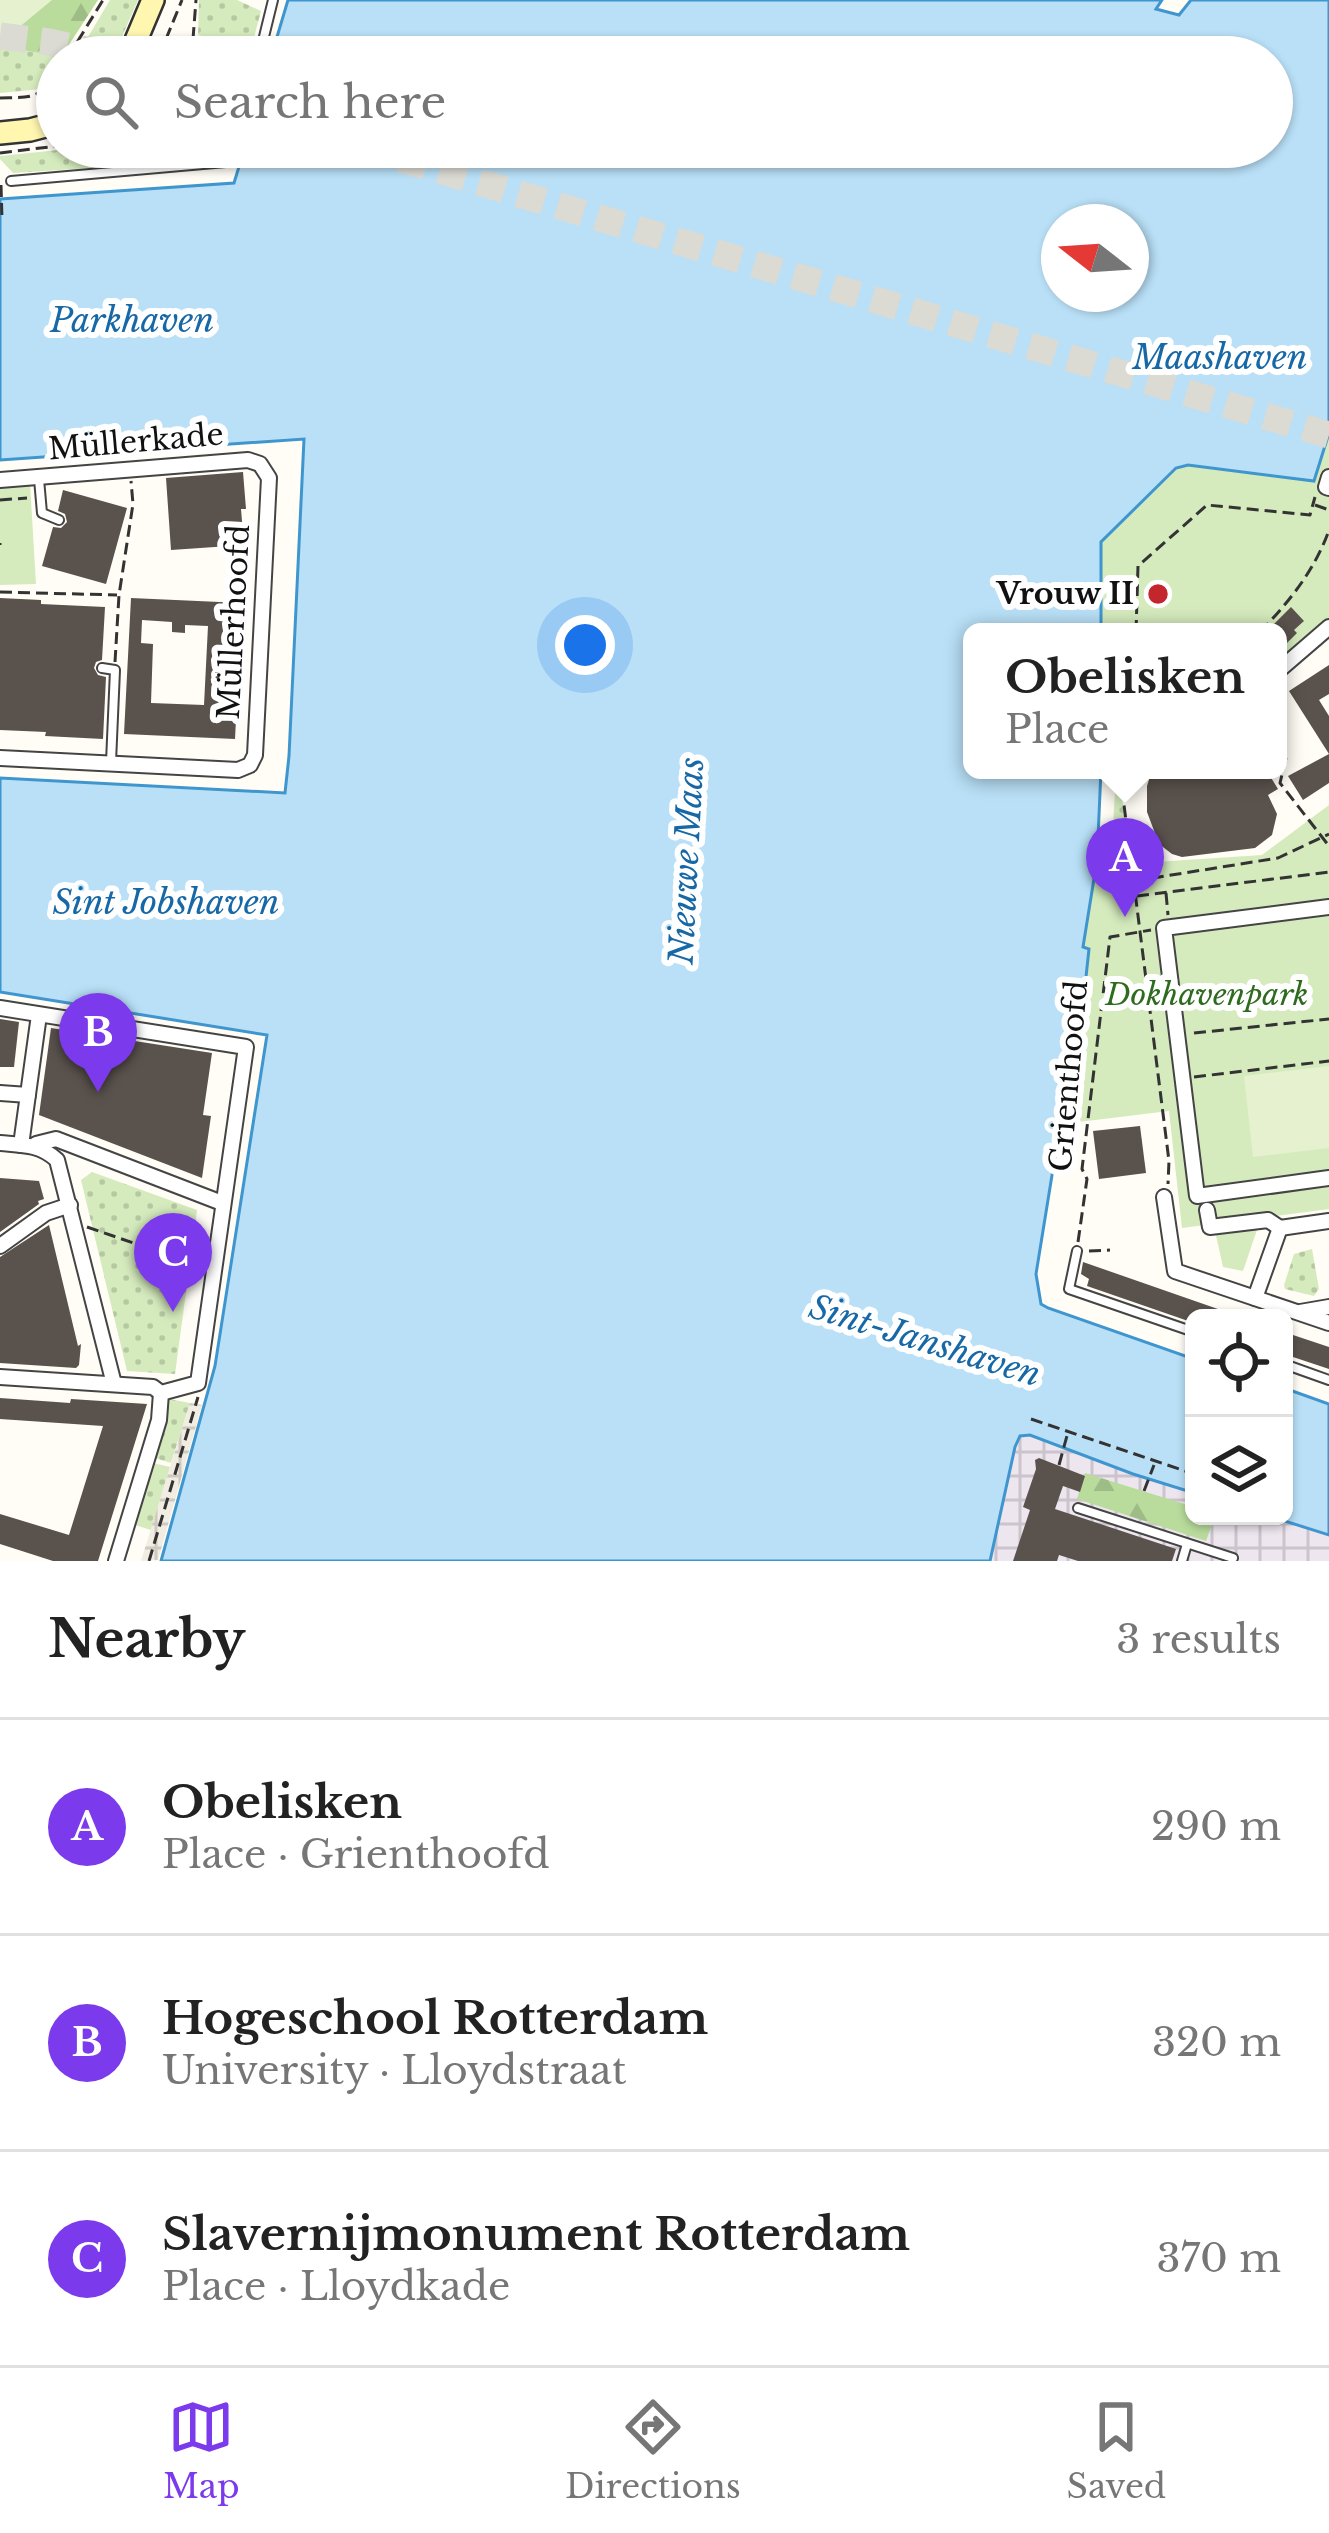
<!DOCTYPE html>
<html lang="en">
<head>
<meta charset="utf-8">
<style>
	:root { --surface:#fff; --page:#f6f6f6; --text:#222; --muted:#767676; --line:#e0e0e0; --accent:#7c3aed }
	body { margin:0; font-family:"Libre Baskerville",serif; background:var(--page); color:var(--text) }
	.controls { position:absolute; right:36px; bottom:36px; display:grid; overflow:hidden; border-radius:18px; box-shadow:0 3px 9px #0004 }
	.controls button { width:108px; height:108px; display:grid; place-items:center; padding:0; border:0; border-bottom:3px solid var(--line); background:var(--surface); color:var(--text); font:60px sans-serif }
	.compass { position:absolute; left:1041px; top:204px; width:108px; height:108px; border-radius:50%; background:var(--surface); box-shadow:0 3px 9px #0004; rotate:287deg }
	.you { position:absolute; left:585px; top:645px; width:42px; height:42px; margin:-30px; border:9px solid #fff; border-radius:50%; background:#1a73e8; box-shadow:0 0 0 18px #1a73e833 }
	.badge { display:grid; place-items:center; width:78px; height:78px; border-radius:50%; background:var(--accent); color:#fff; font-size:39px; font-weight:700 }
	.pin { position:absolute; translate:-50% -99px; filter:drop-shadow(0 3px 6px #0008) }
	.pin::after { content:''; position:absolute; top:63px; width:42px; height:36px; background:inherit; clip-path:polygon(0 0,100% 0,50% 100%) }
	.popup { position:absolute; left:963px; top:623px; width:324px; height:156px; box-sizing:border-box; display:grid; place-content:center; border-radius:18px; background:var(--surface); filter:drop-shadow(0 3px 9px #0005); font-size:39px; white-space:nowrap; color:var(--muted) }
	.popup b { font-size:45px; color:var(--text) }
	.popup::after { content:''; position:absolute; left:50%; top:100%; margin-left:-24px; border:24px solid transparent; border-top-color:var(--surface) }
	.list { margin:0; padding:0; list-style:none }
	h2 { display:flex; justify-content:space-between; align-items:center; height:156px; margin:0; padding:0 48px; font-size:51px }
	h2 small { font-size:39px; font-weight:400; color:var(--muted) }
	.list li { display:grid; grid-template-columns:78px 1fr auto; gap:36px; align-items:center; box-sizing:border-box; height:216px; padding:0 48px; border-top:3px solid var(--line) }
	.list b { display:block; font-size:45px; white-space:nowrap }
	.list p { margin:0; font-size:39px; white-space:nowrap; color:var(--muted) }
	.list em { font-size:39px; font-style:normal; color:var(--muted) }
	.icon { flex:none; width:66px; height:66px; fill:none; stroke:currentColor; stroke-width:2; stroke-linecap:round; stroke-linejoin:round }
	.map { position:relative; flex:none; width:1329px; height:1561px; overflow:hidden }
	.search { position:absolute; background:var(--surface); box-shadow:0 3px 9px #0004; left:36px; right:36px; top:36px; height:132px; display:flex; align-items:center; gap:30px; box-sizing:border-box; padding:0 42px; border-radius:66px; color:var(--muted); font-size:45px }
	.sheet { height:804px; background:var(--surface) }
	nav { display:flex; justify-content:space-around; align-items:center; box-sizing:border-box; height:168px; border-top:3px solid var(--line); background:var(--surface); font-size:33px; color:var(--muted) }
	nav a { display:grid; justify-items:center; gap:6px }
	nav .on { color:var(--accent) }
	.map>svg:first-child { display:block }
	.industrial { fill:url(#industrial-grid) }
	.grass { fill:url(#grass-dots) }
	.forest { fill:url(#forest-firs) }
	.park { fill:#d5ebbd }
	.pitch { fill:#e6f2cf }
	.plaza { fill:url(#plaza-grid) }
	.water { fill:#b9e0f7; stroke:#3f96cf; stroke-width:3; fill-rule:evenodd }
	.building { fill:#5a524d; fill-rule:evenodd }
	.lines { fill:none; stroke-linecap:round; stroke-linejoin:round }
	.highway-tunnel { stroke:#dbdad3; stroke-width:27; stroke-dasharray:27 14; stroke-linecap:butt }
	.lane-casing { stroke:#444; stroke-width:12 }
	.street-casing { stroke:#444; stroke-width:18 }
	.secondary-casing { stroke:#333; stroke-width:26 }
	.path { stroke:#333; stroke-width:3; stroke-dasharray:12 6; stroke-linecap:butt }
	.lane { stroke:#fff; stroke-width:8 }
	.street { stroke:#fff; stroke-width:14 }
	.secondary { stroke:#fff6b0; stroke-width:21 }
	.poi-dot { fill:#c4262e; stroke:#fff; stroke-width:4.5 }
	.labels { text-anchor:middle; stroke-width:12; stroke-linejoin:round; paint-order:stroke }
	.street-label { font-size:30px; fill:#111; stroke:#fff }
	.poi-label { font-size:30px; font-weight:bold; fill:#111; stroke:#fff; text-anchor:end }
	.park-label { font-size:30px; font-style:italic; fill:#2f6b1f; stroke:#fff }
	.water-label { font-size:33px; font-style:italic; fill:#1768a6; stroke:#fff }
</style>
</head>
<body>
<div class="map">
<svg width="1329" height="1561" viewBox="0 0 1329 1561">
	<defs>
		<pattern id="industrial-grid" width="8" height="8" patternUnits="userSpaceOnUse" patternTransform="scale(3)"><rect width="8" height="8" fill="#eee6ef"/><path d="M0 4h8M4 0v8" fill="none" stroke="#cbc4cc"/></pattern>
		<pattern id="grass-dots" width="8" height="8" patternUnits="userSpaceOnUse" patternTransform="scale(3)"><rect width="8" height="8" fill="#d5ebbd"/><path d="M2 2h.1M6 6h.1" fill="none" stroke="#b6c8a1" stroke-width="1.8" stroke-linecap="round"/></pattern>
		<pattern id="forest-firs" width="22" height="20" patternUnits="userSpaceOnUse" patternTransform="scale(3)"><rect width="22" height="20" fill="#b9dc9c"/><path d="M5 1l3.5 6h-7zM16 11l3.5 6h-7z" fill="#9ebc85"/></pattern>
		<pattern id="plaza-grid" width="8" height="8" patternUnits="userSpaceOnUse" patternTransform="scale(3)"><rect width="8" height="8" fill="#f1ede2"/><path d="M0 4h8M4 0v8" fill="none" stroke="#cecac1"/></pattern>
	</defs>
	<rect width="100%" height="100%" fill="#fffdf5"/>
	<path class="industrial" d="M 1001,1382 L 1194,1455 L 1194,1516 L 1284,1516 L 1329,1506 L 1329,1561 L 967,1561 Z"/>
	<g class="grass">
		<path d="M 110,0 L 138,0 L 113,57 L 76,57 Z"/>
		<path d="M 199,0 L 237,0 L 261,11 L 251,49 L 198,35 Z"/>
		<path d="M 0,46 L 60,57 L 57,57 L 57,64 L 41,89 L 0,93 Z"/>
		<path d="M 88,147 L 107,147 L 107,167 L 13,173 L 0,159 L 0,156 Z"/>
		<path d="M 124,147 L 213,147 C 188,166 154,163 124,166 Z"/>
		<path d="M 1116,770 L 1127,770 L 1122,798 L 1134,906 L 1109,908 Z"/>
		<path d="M 92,1172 L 197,1210 L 175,1374 L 127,1371 L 81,1180 Z"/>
		<path d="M 1312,1249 L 1319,1289 L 1314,1296 L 1285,1289 L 1284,1285 L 1294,1254 Z"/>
		<path d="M 169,1399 L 190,1403 L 171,1463 L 155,1458 Z"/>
		<path d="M 153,1463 L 170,1467 L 151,1530 L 135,1525 Z"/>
	</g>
	<g class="forest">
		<path d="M 0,0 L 98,0 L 61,57 L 0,46 Z"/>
		<path d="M 1085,1473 L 1194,1507 L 1194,1516 L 1215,1516 L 1206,1541 L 1077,1499 Z"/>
	</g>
	<g class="park">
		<path d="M 1329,433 L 1329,627 L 1278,671 L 1278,632 L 1101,632 L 1101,542 L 1176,468 L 1188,465 L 1314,481 Z"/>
		<path d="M 30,483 L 36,584 L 0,585 L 0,486 Z"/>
		<path d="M 1329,805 L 1329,1209 L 1182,1228 L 1169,1111 L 1062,1124 L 1076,1027 L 1081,1023 L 1088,949 L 1083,948 L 1097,860 L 1140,863 L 1262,855 Z"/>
		<path d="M 1258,1227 L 1243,1271 L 1223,1267 L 1215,1231 Z"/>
	</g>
	<g class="pitch">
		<path d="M 0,0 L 52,0 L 0,43 Z"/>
		<path d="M 1329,1066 L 1329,1148 L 1253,1157 L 1244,1076 Z"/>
	</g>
	<path class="plaza" d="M 190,1403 L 202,1405 L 158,1560 L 141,1561 Z"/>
	<g class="water">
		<path d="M 288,0 L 1162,0 L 1156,9 L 1179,15 L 1191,0 L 1329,0 L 1329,433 L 1314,481 L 1188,465 L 1176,468 L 1101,542 L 1101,632 L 972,632 L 972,770 L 1101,770 L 1097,860 L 1083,947 L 1089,949 L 1081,1023 L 1076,1027 L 1036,1274 L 1041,1304 L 1048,1308 L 1194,1359 L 1194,1493 L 1133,1474 L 1030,1435 L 1020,1436 L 1015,1447 L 990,1561 L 161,1561 L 215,1366 L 267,1035 L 0,992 L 0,778 L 285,793 L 289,756 L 304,439 L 0,460 L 0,199 L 234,183 L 245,147 L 1272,147 L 1272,57 L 271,57 ZM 1059,222 L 1131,222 L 1131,294 L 1059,294 Z"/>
		<path d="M 1284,1388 L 1329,1404 L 1329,1535 L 1269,1516 L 1284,1516 Z"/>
	</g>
	<g class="building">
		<path d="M 243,472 L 246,509 L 241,509 L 244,545 L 171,550 L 166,478 Z"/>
		<path d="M 63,490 L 127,508 L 106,584 L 42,566 L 53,527 L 61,528 L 67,522 L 65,514 L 58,511 Z"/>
		<path d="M 0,598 L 41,600 L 41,604 L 105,607 L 102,660 L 96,662 L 94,668 L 98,675 L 106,677 L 103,739 L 45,736 L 46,732 L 0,730 Z"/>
		<path d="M 131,598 L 242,603 L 235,739 L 124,734 ZM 142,620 L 172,622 L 172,632 L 185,633 L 185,625 L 208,626 L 204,705 L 151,703 L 153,644 L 141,643 Z"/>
		<path d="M 1291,607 L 1304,621 L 1294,630 L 1297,633 L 1278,652 L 1278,632 L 1266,632 Z"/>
		<path d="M 1329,665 L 1329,694 L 1319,700 L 1329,716 L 1329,754 L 1289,691 Z"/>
		<path d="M 1329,754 L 1329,783 L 1303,800 L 1288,776 Z"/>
		<path d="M 1152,770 L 1252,770 L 1257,777 L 1267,771 L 1278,789 L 1268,795 L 1277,814 L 1272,835 L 1255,848 L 1182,857 L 1172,854 L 1159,844 L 1147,812 L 1147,786 Z"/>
		<path d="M 0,1019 L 19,1022 L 14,1067 L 0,1067 Z"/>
		<path d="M 51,1028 L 212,1053 L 203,1115 L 211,1116 L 202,1178 L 39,1115 Z"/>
		<path d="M 1140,1126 L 1146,1173 L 1099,1179 L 1093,1131 Z"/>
		<path d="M 0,1178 L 39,1181 L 44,1199 L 38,1201 L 39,1204 L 0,1232 Z"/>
		<path d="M 49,1225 L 78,1346 L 81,1344 L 79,1365 L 76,1368 L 0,1363 L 0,1257 Z"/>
		<path d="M 1083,1262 L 1238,1316 L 1237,1318 L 1194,1318 L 1194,1323 L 1087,1286 L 1089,1279 L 1081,1274 Z"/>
		<path d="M 1284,1332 L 1329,1347 L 1329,1369 L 1284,1354 Z"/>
		<path d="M 0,1398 L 70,1403 L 71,1399 L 147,1404 L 98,1561 L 53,1561 L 0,1544 L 0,1514 L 69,1535 L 103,1426 L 0,1419 Z"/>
		<path d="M 1039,1458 L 1085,1476 L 1080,1492 L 1063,1486 L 1055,1509 L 1176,1549 L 1172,1561 L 1078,1561 L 1059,1555 L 1057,1561 L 1013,1561 L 1030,1510 L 1023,1507 L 1036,1469 L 1035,1460 Z"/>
	</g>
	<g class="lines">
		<g class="highway-tunnel">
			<path d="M 0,36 L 49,42 L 119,57"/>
			<path d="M 361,147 L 1329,435"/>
		</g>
		<g class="lane-casing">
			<g id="lane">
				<path d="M 163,47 L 192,56"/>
				<path d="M 200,47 L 233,57"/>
				<path d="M 259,57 L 273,0"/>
				<path d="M 11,181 L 226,162 L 231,147"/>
				<path d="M 39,479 L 42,513 L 59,520"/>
				<path d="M 102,668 L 115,670 L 111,762"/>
				<path d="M 1077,1251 L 1069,1289 L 1194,1332"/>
				<path d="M 1284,1364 L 1329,1380"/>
				<path d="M 1078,1508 L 1233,1558"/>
				<path d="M 1182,1561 L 1187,1544"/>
			</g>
		</g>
		<g class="street-casing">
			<g id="street">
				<path d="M 1329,477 L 1326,487 L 1329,488"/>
				<path d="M 0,480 L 248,460 L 260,464 L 269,478 L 255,755 L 250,765 L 238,770 L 0,758"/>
				<path d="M 1278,671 L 1329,627"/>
				<path d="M 1329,907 L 1164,928 L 1197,1196 L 1329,1178"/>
				<path d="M 0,1008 L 246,1047 L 198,1383 L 161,1393 L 153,1387 L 0,1377"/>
				<path d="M 0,1093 L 28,1095"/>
				<path d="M 0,1143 C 22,1145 40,1144 57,1160 L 114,1384"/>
				<path d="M 36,1144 L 56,1139 L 222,1203"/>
				<path d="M 21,1145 L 39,1015"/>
				<path d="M 1164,1197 L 1175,1271 L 1329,1323"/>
				<path d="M 1207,1210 L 1210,1227 L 1268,1220 L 1280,1228"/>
				<path d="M 0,1246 L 46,1213 L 70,1205"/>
				<path d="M 1255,1298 L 1280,1228 L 1329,1221"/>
				<path d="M 1300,1312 L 1329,1307"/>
				<path d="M 116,1561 L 159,1420 L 161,1393"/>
			</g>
		</g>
		<g class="secondary-casing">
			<g id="secondary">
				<path d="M 129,57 L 153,0"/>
				<path d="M 0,133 L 30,130 L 57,123"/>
			</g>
		</g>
		<g class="path">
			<path d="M 166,39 L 182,0"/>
			<path d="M 193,39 L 196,0"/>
			<path d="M 68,57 L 103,0"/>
			<path d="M 0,98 C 29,97 40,100 57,74"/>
			<path d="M 0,153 L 57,146"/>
			<path d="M 1,185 L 2,220"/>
			<path d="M 0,500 L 27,498"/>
			<path d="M 1315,505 L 1329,510"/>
			<path d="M 0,543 L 0,545"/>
			<path d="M 0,592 L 117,595"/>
			<path d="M 1136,632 L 1138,566 L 1207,505 L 1310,515 L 1315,497"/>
			<path d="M 1260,632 C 1289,602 1315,570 1329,530"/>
			<path d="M 115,662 L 119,595 L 133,504 L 131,481"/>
			<path d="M 1286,758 L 1280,783 L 1329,846"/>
			<path d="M 1130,770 L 1124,805 L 1169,1161 L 1168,1184"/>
			<path d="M 1134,881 L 1278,858 L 1329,834"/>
			<path d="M 1166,893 L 1168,915"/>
			<path d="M 1137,896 L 1329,872"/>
			<path d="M 1194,1033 L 1329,1019"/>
			<path d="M 1194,1077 L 1329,1061"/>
			<path d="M 87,1227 L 203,1267"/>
			<path d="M 1078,1242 L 1087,1179 L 1082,1169 L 1110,937 L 1151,930"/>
			<path d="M 1089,1251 L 1110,1250"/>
			<path d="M 1031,1419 L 1194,1474"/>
			<path d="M 1059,1465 L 1068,1432"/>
			<path d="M 1144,1491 L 1154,1465"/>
			<path d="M 1222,1517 L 1223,1516"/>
			<path d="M 149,1561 L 198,1397"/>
		</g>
		<use href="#lane" class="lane"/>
		<use href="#street" class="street"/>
		<use href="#secondary" class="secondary"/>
	</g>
	<circle class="poi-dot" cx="1158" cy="594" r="12"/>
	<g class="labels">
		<g class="street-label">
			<text transform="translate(136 442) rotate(-5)" y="10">Müllerkade</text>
			<text transform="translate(234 622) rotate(-87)" y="10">Müllerhoofd</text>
			<text transform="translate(1069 1076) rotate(-85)" y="10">Grienthoofd</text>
		</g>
		<g class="poi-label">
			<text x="1134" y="604">Vrouw II</text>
		</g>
		<g class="park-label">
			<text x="1207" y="1005">Dokhavenpark</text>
		</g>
		<g class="water-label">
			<text x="132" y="332">Parkhaven</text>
			<text x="1220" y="369">Maashaven</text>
			<text transform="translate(686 861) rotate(-87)" y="12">Nieuwe Maas</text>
			<text x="166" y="914">Sint Jobshaven</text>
			<text transform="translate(925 1340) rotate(17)" y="12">Sint-Janshaven</text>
		</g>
	</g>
</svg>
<div class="controls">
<button><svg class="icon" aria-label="locate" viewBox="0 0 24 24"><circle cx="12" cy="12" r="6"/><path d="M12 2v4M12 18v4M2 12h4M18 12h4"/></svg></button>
<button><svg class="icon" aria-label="layers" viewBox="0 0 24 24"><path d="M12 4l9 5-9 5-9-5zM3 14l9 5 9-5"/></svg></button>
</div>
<svg class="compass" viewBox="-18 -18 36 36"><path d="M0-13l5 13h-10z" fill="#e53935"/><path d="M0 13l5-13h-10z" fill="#767676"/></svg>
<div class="you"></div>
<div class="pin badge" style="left:1125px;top:917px">A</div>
<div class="popup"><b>Obelisken</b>Place</div>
<div class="pin badge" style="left:98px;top:1092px">B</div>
<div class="pin badge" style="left:173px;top:1312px">C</div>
<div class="search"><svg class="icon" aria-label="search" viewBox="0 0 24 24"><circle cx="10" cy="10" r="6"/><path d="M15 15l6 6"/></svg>Search here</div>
</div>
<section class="sheet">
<h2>Nearby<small>3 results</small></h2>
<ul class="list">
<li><span class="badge">A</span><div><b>Obelisken</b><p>Place · Grienthoofd</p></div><em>290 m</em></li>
<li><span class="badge">B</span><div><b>Hogeschool Rotterdam</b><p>University · Lloydstraat</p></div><em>320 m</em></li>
<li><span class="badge">C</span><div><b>Slavernijmonument Rotterdam</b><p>Place · Lloydkade</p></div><em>370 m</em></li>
</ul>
</section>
<nav>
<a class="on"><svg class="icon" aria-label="map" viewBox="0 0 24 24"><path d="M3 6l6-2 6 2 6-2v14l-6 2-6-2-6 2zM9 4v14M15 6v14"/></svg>Map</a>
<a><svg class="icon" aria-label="directions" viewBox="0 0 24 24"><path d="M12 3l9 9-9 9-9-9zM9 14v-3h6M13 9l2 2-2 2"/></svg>Directions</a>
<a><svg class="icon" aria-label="saved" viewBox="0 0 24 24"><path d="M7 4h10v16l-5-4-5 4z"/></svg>Saved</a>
</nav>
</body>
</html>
